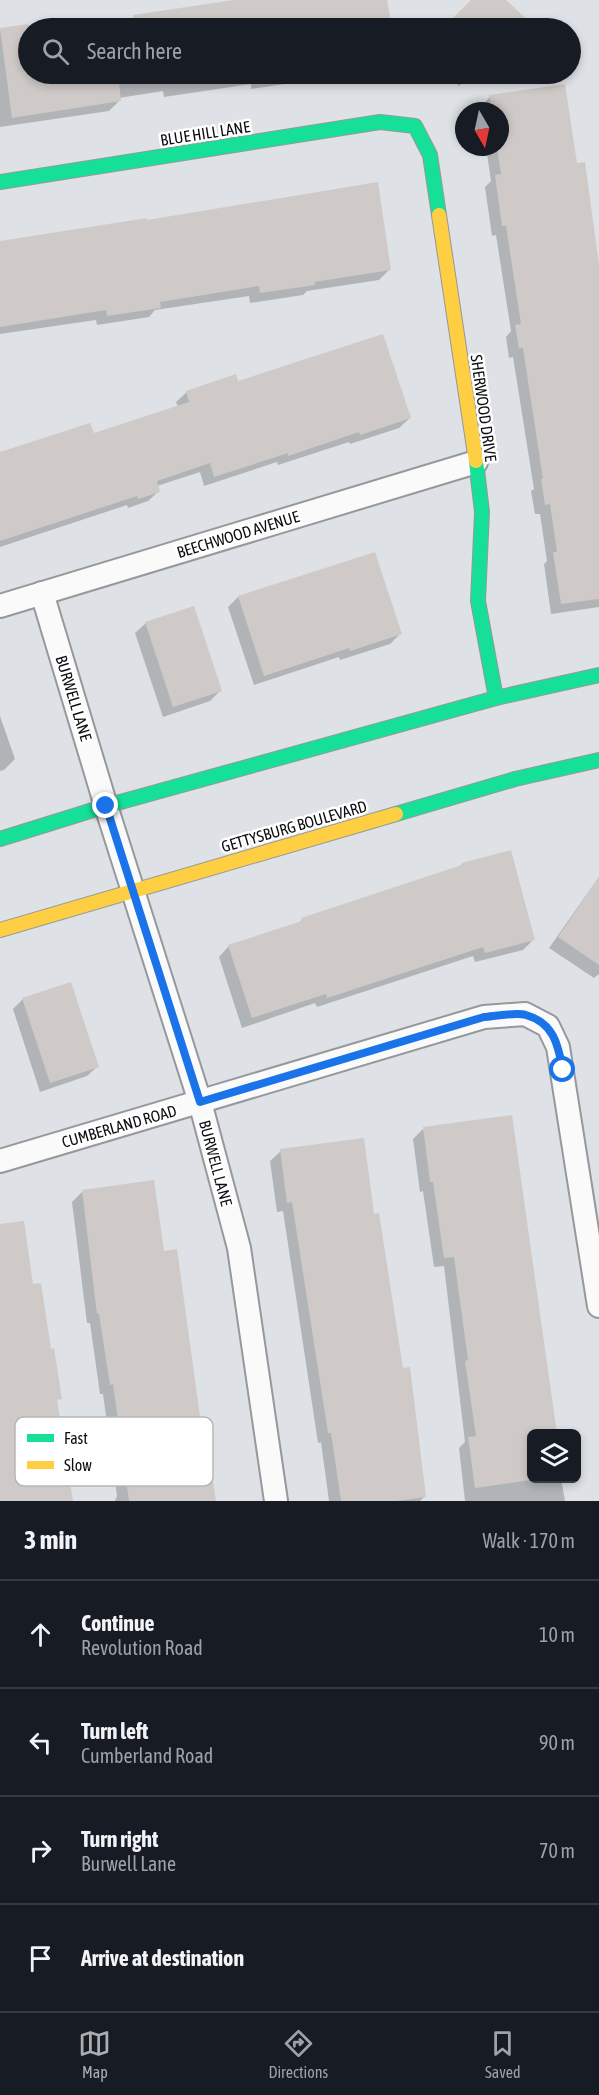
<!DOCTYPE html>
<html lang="en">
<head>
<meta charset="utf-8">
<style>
	:root { --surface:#171b24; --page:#20242c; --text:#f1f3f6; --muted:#9ea1a6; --line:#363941; --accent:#abadb0 }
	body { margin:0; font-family:"Asap Condensed",sans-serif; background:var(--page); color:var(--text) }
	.controls { position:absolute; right:18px; bottom:18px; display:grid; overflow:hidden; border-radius:9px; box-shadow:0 3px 9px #0003 }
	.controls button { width:54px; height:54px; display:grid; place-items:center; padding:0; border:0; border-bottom:2px solid var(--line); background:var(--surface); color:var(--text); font:30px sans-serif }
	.compass { position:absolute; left:455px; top:102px; width:54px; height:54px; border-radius:50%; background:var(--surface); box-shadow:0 3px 9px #0003; rotate:171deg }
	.stop { position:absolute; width:18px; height:18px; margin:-14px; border:4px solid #1a73e8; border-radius:50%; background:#fff }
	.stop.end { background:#1a73e8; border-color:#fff; box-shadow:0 2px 6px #0008 }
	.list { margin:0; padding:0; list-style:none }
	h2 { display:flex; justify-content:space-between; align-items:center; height:78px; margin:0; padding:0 24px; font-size:26px }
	h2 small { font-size:20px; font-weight:400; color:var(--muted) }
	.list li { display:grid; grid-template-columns:39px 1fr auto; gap:18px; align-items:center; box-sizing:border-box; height:108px; padding:0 24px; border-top:2px solid var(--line) }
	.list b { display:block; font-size:22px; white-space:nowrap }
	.list p { margin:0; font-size:20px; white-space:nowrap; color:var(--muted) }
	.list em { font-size:20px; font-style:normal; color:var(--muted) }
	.icon { flex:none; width:33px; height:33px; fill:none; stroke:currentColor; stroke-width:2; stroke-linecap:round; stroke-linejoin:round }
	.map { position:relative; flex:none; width:599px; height:1501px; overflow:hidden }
	.search { position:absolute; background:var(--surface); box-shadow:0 3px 9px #0003; left:18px; right:18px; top:18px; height:66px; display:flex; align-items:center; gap:15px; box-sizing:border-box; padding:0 21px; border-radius:33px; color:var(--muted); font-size:22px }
	.sheet { height:510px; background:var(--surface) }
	nav { display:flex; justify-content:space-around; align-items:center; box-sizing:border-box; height:84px; border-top:2px solid var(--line); background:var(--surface); font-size:16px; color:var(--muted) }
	nav a { display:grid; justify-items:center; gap:3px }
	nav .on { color:var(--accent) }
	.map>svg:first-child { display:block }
	.shadow { fill:#0003 }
	.building { fill:#cfcac8 }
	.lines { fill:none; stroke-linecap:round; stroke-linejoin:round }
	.street-casing { stroke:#96989b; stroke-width:26 }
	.fast-casing { stroke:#96989b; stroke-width:16 }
	.slow-casing { stroke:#96989b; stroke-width:16 }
	.street { stroke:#fafafb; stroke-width:22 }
	.fast { stroke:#16e098; stroke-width:14 }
	.slow { stroke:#ffcf43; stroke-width:14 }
	.route { stroke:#1a73e8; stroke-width:8 }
	.labels { text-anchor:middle; stroke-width:5; stroke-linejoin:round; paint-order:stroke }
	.street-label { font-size:16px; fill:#0c0d10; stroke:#fff }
	.key { fill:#fff; stroke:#b6b6b7; stroke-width:1.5 }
	.key-label { font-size:16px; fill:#0c0d10 }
</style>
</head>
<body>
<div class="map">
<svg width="599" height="1501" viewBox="0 0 599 1501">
	<rect width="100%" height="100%" fill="#dee1e5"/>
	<g class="shadow">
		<path d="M 239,0 L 386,0 L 390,28 L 87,28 L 157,18 Z"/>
		<path d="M 473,0 L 504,0 L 524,19 L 515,28 L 445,28 Z"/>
		<path d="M 50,22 L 51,28 L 28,28 L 28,74 L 313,74 L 306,81 L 251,89 L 251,84 L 164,97 L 163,91 L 119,98 L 119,101 L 109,111 L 0,127 L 0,30 Z"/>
		<path d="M 447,74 L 472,74 L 459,86 Z"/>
		<path d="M 490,97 L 576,165 L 599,274 L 599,607 L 551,614 L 544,564 L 547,561 L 540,514 L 535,514 L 531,491 L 534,489 L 513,357 L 509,358 L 506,337 L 511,331 L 496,235 L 492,236 L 485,187 L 491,181 L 486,147 L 500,147 L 500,111 L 480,111 L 480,107 Z"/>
		<path d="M 146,222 L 389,270 L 379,280 L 307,291 L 303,295 L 250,303 L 249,296 L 155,310 L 149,317 L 97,325 L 96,320 L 0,334 L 0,244 Z"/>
		<path d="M 237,383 L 410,418 L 399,428 L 350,444 L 349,442 L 278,465 L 277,462 L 204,486 L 200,472 L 157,486 L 159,491 L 148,501 L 128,508 L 127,505 L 0,547 L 0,453 L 93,435 L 178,407 L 176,402 L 187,392 Z"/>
		<path d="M 238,597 L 401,633 L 390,644 L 340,660 L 339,657 L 254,685 L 228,607 Z"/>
		<path d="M 146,623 L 220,691 L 210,701 L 163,717 L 135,633 Z"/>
		<path d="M 0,716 L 15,759 L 4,770 L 0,771 Z"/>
		<path d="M 462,864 L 533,940 L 523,950 L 475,962 L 473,956 L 317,1007 L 315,1003 L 242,1028 L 219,957 L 229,946 L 297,924 L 302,920 L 458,868 Z"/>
		<path d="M 599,877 L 599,974 L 594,978 L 549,948 Z"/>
		<path d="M 23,999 L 98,1066 L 87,1076 L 40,1092 L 13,1009 Z"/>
		<path d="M 423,1129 L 532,1434 L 532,1478 L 561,1478 L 565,1501 L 465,1501 L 459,1448 L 465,1442 L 444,1266 L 434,1267 L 423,1191 L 420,1192 L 413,1139 Z"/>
		<path d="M 281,1151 L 373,1216 L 425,1496 L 420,1501 L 329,1501 L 321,1442 L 318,1443 L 283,1211 L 277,1212 L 270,1161 Z"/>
		<path d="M 82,1192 L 163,1252 L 207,1477 L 211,1476 L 214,1501 L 115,1501 L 117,1496 L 103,1394 L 100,1394 L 90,1323 L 87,1323 L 72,1202 Z"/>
	</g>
	<g class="building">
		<path d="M 234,0 L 387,0 L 392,28 L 134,28 L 133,15 Z"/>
		<path d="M 471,0 L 506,0 L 536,28 L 443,28 Z"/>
		<path d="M 28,24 L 28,74 L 118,74 L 121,101 L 12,118 L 0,28 Z"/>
		<path d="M 565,84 L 577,163 L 585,162 L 599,265 L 599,599 L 561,604 L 553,552 L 557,552 L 550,504 L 545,505 L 541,479 L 543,479 L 523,348 L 519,348 L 515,325 L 521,324 L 506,226 L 502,226 L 495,175 L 501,174 L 497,147 L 500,147 L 500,111 L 492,111 L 489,95 Z"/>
		<path d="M 378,182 L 391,270 L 314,282 L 315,285 L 260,293 L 259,286 L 160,302 L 161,308 L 107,316 L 106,310 L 0,327 L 0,241 L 147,218 L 147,220 Z"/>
		<path d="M 383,334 L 411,418 L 360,435 L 359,432 L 288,456 L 288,453 L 214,477 L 210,463 L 157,481 L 160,492 L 138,499 L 137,496 L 0,541 L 0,452 L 90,423 L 94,433 L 189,402 L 186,391 L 236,374 L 238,381 Z"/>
		<path d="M 375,552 L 402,634 L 350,651 L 349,648 L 264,676 L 238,596 Z"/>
		<path d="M 194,606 L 222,691 L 173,707 L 145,622 Z"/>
		<path d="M 511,850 L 535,940 L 485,953 L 483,947 L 327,998 L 326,994 L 252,1018 L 228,945 L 302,921 L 301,918 L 462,865 L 462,863 Z"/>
		<path d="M 599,877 L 599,965 L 558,937 Z"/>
		<path d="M 71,982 L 99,1067 L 50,1083 L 22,998 Z"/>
		<path d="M 512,1115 L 557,1434 L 531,1434 L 531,1480 L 475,1488 L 468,1437 L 476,1436 L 465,1361 L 468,1360 L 454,1257 L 444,1258 L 433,1182 L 430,1182 L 423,1127 Z"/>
		<path d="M 364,1138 L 374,1214 L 379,1213 L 403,1368 L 410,1367 L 426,1497 L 396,1501 L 341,1501 L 331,1433 L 328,1433 L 292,1202 L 287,1203 L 280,1149 Z"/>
		<path d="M 154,1180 L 164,1251 L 177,1249 L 208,1475 L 212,1475 L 216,1501 L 129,1501 L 113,1384 L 110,1385 L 99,1314 L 97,1314 L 82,1190 Z"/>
		<path d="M 24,1221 L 33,1284 L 41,1283 L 51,1349 L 54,1348 L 62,1399 L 57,1400 L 73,1501 L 0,1501 L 0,1224 Z"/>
	</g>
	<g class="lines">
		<g class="street-casing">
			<g id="street">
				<path d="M 42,593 L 106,806 L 200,1102 L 239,1248 L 276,1501"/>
				<path d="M 0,606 L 476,462"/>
				<path d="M 0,1161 L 484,1017 L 525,1014 L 548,1026 L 558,1047 L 599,1306"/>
			</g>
		</g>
		<g class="fast-casing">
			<g id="fast">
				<path d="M 0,182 L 380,122 L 415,126 L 430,155 L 439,215"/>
				<path d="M 476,461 L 482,512 L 478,601 L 496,698"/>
				<path d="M 396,814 L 515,779 L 599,760"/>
				<path d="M 0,839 L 106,806 L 496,698 L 599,675"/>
			</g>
		</g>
		<g class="slow-casing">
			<g id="slow">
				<path d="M 439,215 L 476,461"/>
				<path d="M 0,930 L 396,814"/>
			</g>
		</g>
		<use href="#street" class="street"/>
		<use href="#fast" class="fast"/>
		<use href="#slow" class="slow"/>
	</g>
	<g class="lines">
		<path class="route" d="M 106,806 L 200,1102 L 484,1017 C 495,1016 517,1012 526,1015 C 554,1023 558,1045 563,1070"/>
	</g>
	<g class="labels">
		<g class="street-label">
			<text transform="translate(205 133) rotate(-9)" y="6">BLUE HILL LANE</text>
			<text transform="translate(484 408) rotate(82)" y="6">SHERWOOD DRIVE</text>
			<text transform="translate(238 534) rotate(-17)" y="6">BEECHWOOD AVENUE</text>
			<text transform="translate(74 698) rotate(73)" y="6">BURWELL LANE</text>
			<text transform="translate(294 826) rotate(-16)" y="6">GETTYSBURG BOULEVARD</text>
			<text transform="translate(119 1126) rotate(-16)" y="6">CUMBERLAND ROAD</text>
			<text transform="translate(216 1163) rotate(75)" y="6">BURWELL LANE</text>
		</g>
	</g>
	<rect x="15" y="1417" width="198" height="69" rx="9" class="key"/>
	<rect x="27" y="1434" width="27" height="8" fill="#16e098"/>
	<rect x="27" y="1461" width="27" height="8" fill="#ffcf43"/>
	<g class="key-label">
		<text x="64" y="1444">Fast</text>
		<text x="64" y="1471">Slow</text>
	</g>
</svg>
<div class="controls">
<button><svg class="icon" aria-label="layers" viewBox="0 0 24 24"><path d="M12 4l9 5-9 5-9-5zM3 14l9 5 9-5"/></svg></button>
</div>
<svg class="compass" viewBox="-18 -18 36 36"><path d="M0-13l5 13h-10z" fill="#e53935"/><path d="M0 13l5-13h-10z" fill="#9ea1a6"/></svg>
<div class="stop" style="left:563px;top:1070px"></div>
<div class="stop end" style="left:106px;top:806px"></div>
<div class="search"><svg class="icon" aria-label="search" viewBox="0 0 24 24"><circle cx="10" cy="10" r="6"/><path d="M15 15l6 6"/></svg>Search here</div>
</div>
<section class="sheet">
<h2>3 min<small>Walk · 170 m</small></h2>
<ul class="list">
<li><svg class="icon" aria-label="ahead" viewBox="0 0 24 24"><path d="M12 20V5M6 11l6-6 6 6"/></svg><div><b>Continue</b><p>Revolution Road</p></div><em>10 m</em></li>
<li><svg class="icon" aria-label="left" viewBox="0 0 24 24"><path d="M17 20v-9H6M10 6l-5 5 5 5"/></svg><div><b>Turn left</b><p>Cumberland Road</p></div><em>90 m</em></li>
<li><svg class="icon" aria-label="right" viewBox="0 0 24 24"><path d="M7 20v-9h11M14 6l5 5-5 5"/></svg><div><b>Turn right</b><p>Burwell Lane</p></div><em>70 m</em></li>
<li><svg class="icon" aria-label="arrive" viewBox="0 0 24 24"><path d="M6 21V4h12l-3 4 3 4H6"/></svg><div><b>Arrive at destination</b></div></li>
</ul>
</section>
<nav>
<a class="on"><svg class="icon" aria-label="map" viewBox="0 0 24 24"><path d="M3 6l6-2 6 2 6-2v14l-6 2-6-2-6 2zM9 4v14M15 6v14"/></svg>Map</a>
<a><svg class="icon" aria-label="directions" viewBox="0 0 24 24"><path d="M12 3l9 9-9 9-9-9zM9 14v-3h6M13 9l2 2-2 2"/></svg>Directions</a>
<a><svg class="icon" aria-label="saved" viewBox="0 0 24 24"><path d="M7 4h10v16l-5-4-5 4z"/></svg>Saved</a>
</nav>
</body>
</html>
